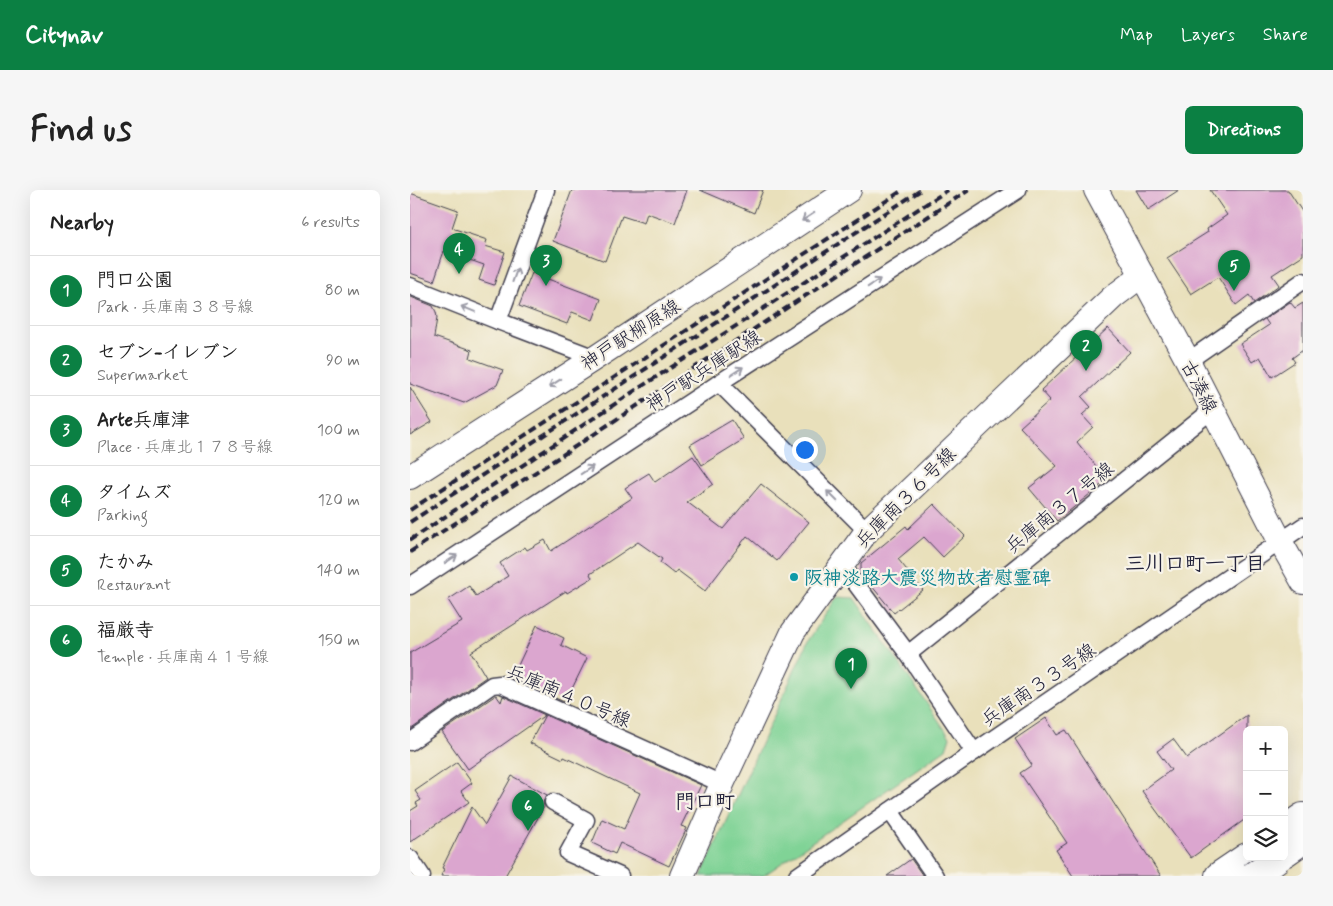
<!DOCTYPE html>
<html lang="en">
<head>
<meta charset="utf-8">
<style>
	:root { --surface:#fff; --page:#f6f6f6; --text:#222; --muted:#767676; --line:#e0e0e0; --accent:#0b8043 }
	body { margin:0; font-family:Mynerve,"Klee One",sans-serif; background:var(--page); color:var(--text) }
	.controls { position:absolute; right:15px; bottom:15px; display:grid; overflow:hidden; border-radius:8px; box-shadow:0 5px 20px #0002 }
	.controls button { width:45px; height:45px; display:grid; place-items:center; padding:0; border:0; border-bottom:1px solid var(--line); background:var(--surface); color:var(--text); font:25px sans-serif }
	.you { position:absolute; left:394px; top:259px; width:18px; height:18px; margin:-12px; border:4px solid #fff; border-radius:50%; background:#1a73e8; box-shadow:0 0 0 8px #1a73e833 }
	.badge { display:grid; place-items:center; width:32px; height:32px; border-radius:50%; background:var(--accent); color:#fff; font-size:16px; font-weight:700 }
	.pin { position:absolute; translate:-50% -41px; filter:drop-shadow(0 1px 2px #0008) }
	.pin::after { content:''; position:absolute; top:26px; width:18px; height:15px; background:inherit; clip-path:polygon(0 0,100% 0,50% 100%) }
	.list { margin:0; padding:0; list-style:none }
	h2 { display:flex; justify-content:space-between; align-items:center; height:65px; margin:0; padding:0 20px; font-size:21px }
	h2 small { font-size:16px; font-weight:400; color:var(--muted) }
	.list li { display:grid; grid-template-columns:32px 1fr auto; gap:15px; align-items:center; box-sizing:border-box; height:70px; padding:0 20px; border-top:1px solid var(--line) }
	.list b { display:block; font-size:19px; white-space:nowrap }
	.list p { margin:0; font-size:16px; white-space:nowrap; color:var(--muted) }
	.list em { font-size:16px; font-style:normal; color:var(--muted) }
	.icon { flex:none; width:28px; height:28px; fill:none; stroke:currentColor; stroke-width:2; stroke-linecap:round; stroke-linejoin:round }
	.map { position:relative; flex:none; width:893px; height:686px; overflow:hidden; border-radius:8px }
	header { display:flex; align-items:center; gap:30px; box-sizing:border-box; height:70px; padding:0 25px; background:var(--accent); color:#fff }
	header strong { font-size:24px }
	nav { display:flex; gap:28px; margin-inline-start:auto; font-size:18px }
	.intro { display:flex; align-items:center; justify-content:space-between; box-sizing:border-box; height:120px; padding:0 30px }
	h1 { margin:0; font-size:35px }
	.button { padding:12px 22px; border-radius:8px; background:var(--accent); color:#fff; font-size:18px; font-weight:700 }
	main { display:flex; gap:30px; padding:0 30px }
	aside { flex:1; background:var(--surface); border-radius:8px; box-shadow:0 5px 20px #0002 }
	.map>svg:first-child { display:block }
	.green { fill:#80d396; stroke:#517a68 }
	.building { fill:#dba6cf }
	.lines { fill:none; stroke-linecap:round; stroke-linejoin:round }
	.street-casing { stroke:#403e4e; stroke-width:19 }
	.secondary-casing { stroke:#403e4e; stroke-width:26 }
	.highway-casing { stroke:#403e4e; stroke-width:30 }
	.street { stroke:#fff; stroke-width:16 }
	.secondary { stroke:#fff; stroke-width:24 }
	.highway { stroke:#fff; stroke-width:28 }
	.rail { stroke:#22223b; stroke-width:4; stroke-dasharray:8 4; stroke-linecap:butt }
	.highway-bridge-casing { stroke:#403e4e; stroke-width:30; stroke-linecap:butt }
	.highway-bridge { stroke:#fff; stroke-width:28 }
	.oneway { stroke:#9c9ca7 }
	.culture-dot { fill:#0f9aa8; stroke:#f7f3e8; stroke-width:2 }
	.labels { text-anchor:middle; stroke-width:4.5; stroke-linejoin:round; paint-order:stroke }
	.street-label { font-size:19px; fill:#22223b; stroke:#f7f3e8 }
	.culture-label { font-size:19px; font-weight:bold; fill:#0d838f; stroke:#f7f3e8; text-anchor:start }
	.neighbourhood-label { font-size:20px; font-weight:bold; fill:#22223b; stroke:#f7f3e8 }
</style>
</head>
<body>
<header>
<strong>Citynav</strong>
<nav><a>Map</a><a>Layers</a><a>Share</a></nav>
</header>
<div class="intro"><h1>Find us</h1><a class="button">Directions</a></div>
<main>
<aside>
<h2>Nearby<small>6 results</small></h2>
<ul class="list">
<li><span class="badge">1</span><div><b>門口公園</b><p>Park · 兵庫南３８号線</p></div><em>80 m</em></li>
<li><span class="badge">2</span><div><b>セブン-イレブン</b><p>Supermarket</p></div><em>90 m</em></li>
<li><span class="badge">3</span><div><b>Arte兵庫津</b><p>Place · 兵庫北１７８号線</p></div><em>100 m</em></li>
<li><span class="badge">4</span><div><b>タイムズ</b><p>Parking</p></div><em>120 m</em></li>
<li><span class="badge">5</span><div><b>たかみ</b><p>Restaurant</p></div><em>140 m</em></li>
<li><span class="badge">6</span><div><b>福厳寺</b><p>Temple · 兵庫南４１号線</p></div><em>150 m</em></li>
</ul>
</aside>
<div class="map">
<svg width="893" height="686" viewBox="0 0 893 686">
	<rect width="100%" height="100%" fill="#f7f3e8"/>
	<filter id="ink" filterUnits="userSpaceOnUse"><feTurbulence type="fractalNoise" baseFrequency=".02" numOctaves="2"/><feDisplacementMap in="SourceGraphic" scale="10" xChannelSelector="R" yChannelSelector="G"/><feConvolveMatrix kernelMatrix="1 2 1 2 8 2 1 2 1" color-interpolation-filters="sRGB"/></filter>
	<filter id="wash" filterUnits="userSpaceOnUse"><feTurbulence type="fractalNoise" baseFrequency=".0096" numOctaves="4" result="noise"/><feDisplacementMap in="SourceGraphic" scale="20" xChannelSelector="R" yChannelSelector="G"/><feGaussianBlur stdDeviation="1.12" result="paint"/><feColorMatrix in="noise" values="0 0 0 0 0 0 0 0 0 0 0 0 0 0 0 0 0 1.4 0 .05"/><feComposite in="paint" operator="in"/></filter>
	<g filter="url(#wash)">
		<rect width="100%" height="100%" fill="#e9e0bb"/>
		<path class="green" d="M 427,407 L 444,408 L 540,547 L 536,559 L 353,686 L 291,686 L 398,451 Z"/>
		<g id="blocks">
			<g class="building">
				<path d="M 162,0 L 277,0 L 265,33 L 237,23 L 234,33 L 212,26 L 195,71 L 143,51 Z"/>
				<path d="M 290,0 L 353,0 L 344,23 Z"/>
				<path d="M 726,0 L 769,0 L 738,20 Z"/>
				<path d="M 800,0 L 878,0 L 893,23 L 893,65 L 862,85 L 869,95 L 844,113 L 839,105 L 826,115 L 808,87 L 781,104 L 757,68 L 798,42 L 797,39 L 817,25 Z"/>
				<path d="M 0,3 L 48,20 L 42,38 L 77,50 L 75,56 L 95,62 L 84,95 L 69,90 L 74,75 L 34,61 L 24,91 L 0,83 Z"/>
				<path d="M 122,83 L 191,109 L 183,130 L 162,122 L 157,134 L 109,116 Z"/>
				<path d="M 1,107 L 23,116 L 26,122 L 27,128 L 24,147 L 62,160 L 60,168 L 93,180 L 87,195 L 54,213 L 0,194 L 0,108 Z"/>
				<path d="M 880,112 L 885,118 L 893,113 L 893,160 L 882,168 L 885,172 L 862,187 L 850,167 L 842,172 L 830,154 L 859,135 L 855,129 Z"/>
				<path d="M 698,138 L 720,162 L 672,207 L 681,217 L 672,225 L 683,237 L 667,252 L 697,290 L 647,331 L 619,298 L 647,276 L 610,237 L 640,210 L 631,200 Z"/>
				<path d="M 0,197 L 22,232 L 0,245 Z"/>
				<path d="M 322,230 L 334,249 L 292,275 L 280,255 Z"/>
				<path d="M 283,266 L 303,294 L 277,312 L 313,339 L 351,294 L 399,332 L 367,371 L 337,346 L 295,401 L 267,380 L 264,384 L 250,373 L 252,369 L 228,352 L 180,384 L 182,388 L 157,403 L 156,401 L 61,462 L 76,487 L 0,540 L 0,463 L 52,432 L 38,410 L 59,396 L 66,406 L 98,386 L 90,373 L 115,357 L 117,360 L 135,350 L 141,361 L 222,308 L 215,298 L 239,283 L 245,292 Z"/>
				<path d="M 524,314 L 555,346 L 533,367 L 514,347 L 488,369 L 513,400 L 484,423 L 451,383 L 451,373 L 496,336 L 498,339 Z"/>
				<path d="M 127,435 L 154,448 L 151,455 L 177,468 L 157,509 L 154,512 L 102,488 Z"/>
				<path d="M 86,505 L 91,512 L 93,506 L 135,525 L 58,579 L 32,542 Z"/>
				<path d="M 135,525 L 291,595 L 271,636 L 277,638 L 259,676 L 210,653 L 205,664 L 182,653 L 192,629 L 214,639 L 230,603 L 154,567 L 153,569 L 120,553 Z"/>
				<path d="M 837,525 L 837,628 L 781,668 L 732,601 L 761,580 L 747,561 L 763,549 L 777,568 Z"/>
				<path d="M 636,528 L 647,545 L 656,540 L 751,686 L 663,686 L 646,660 L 657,653 L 610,583 L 622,575 L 605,549 Z"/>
				<path d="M 47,572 L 62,593 L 51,601 L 59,612 L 0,652 L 0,621 L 8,616 L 6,613 L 11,610 L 5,601 Z"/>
				<path d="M 102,586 L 137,605 L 133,612 L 134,617 L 95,686 L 31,686 L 34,679 L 32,678 L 62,617 L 75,635 Z"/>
				<path d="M 501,669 L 513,686 L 477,686 Z"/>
			</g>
		</g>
	</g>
	<g filter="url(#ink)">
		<use href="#blocks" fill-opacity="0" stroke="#403e4e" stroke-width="1"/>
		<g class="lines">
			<g class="street-casing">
				<g id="street">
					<path d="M 0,96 L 88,131 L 185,168"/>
					<path d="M 88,131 L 136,0"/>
					<path d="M 778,171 L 893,91"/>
					<path d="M 309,193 L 457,341"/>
					<path d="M 432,375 L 498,464 L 564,562"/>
					<path d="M 0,396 L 309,193 L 608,0"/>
					<path d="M 498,464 L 802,220"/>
					<path d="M 0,552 L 82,495 L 90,494 L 312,594"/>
					<path d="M 143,612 L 176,630 L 158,663 L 210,686"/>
					<path d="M 480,621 L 525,686"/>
					<path d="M 0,668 L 12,686"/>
					<path d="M 387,686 L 564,562 L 893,336"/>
				</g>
			</g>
			<g class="secondary-casing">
				<g id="secondary">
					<path d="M 686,0 L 778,171 L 870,351 L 893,392"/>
					<path d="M 0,287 L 185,168 L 439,0"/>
					<path d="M 272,686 L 312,594 L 383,442 L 457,341 L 703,107 L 732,85"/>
				</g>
			</g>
			<g class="highway-casing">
				<g id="highway">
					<path d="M 874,640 L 893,627"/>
					<path d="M 874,663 L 893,650"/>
					<path d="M 809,686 L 837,667"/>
				</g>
			</g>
			<use href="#street" class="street"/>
			<use href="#secondary" class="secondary"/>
			<use href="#highway" class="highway"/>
			<g class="rail">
				<path d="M 0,320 L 493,0"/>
				<path d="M 0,332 L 511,0"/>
				<path d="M 0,350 L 226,200 L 538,0"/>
				<path d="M 0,362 L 154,264 L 310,161 L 559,0"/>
			</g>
			<g class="highway-bridge-casing">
				<path id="highway-bridge" d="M 843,686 L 869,667"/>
			</g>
			<use href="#highway-bridge" class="highway-bridge"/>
		</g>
		<defs><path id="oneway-shaft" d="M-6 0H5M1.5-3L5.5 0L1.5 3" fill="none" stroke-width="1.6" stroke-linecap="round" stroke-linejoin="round" transform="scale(1.25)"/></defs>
		<g class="oneway">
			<use href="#oneway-shaft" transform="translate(398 27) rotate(147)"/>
			<use href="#oneway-shaft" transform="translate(105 85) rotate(-70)"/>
			<use href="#oneway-shaft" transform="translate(464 93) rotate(-33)"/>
			<use href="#oneway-shaft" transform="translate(58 119) rotate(-158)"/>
			<use href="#oneway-shaft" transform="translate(327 181) rotate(-33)"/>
			<use href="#oneway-shaft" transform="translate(145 193) rotate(147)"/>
			<use href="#oneway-shaft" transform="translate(177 280) rotate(-33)"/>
			<use href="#oneway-shaft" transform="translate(422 306) rotate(-135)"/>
			<use href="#oneway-shaft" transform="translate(41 369) rotate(-33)"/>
		</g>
	</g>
	<circle class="culture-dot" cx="384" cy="387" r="5"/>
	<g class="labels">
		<g class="street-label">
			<text transform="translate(220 144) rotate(-33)" y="7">神戸駅柳原線</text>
			<text transform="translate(293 180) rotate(-33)" y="7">神戸駅兵庫駅線</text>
			<text transform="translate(790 196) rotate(63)" y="7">古湊線</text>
			<text transform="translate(495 307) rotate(-45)" y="7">兵庫南３６号線</text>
			<text transform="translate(649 317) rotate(-39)" y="7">兵庫南３７号線</text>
			<text transform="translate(628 494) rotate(-34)" y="7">兵庫南３３号線</text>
			<text transform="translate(159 505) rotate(23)" y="7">兵庫南４０号線</text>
		</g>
		<g class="culture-label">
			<text x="394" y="394">阪神淡路大震災物故者慰霊碑</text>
		</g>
		<g class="neighbourhood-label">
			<text x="785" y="380">三川口町一丁目</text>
			<text x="295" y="618">門口町</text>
		</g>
	</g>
</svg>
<div class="controls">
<button>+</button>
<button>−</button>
<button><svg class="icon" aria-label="layers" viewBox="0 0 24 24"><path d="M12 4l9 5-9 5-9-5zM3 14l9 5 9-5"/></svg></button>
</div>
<div class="you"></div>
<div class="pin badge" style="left:441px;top:499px">1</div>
<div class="pin badge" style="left:676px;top:181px">2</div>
<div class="pin badge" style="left:136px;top:96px">3</div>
<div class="pin badge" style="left:49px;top:84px">4</div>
<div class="pin badge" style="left:824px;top:101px">5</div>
<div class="pin badge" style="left:118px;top:641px">6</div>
</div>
</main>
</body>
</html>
